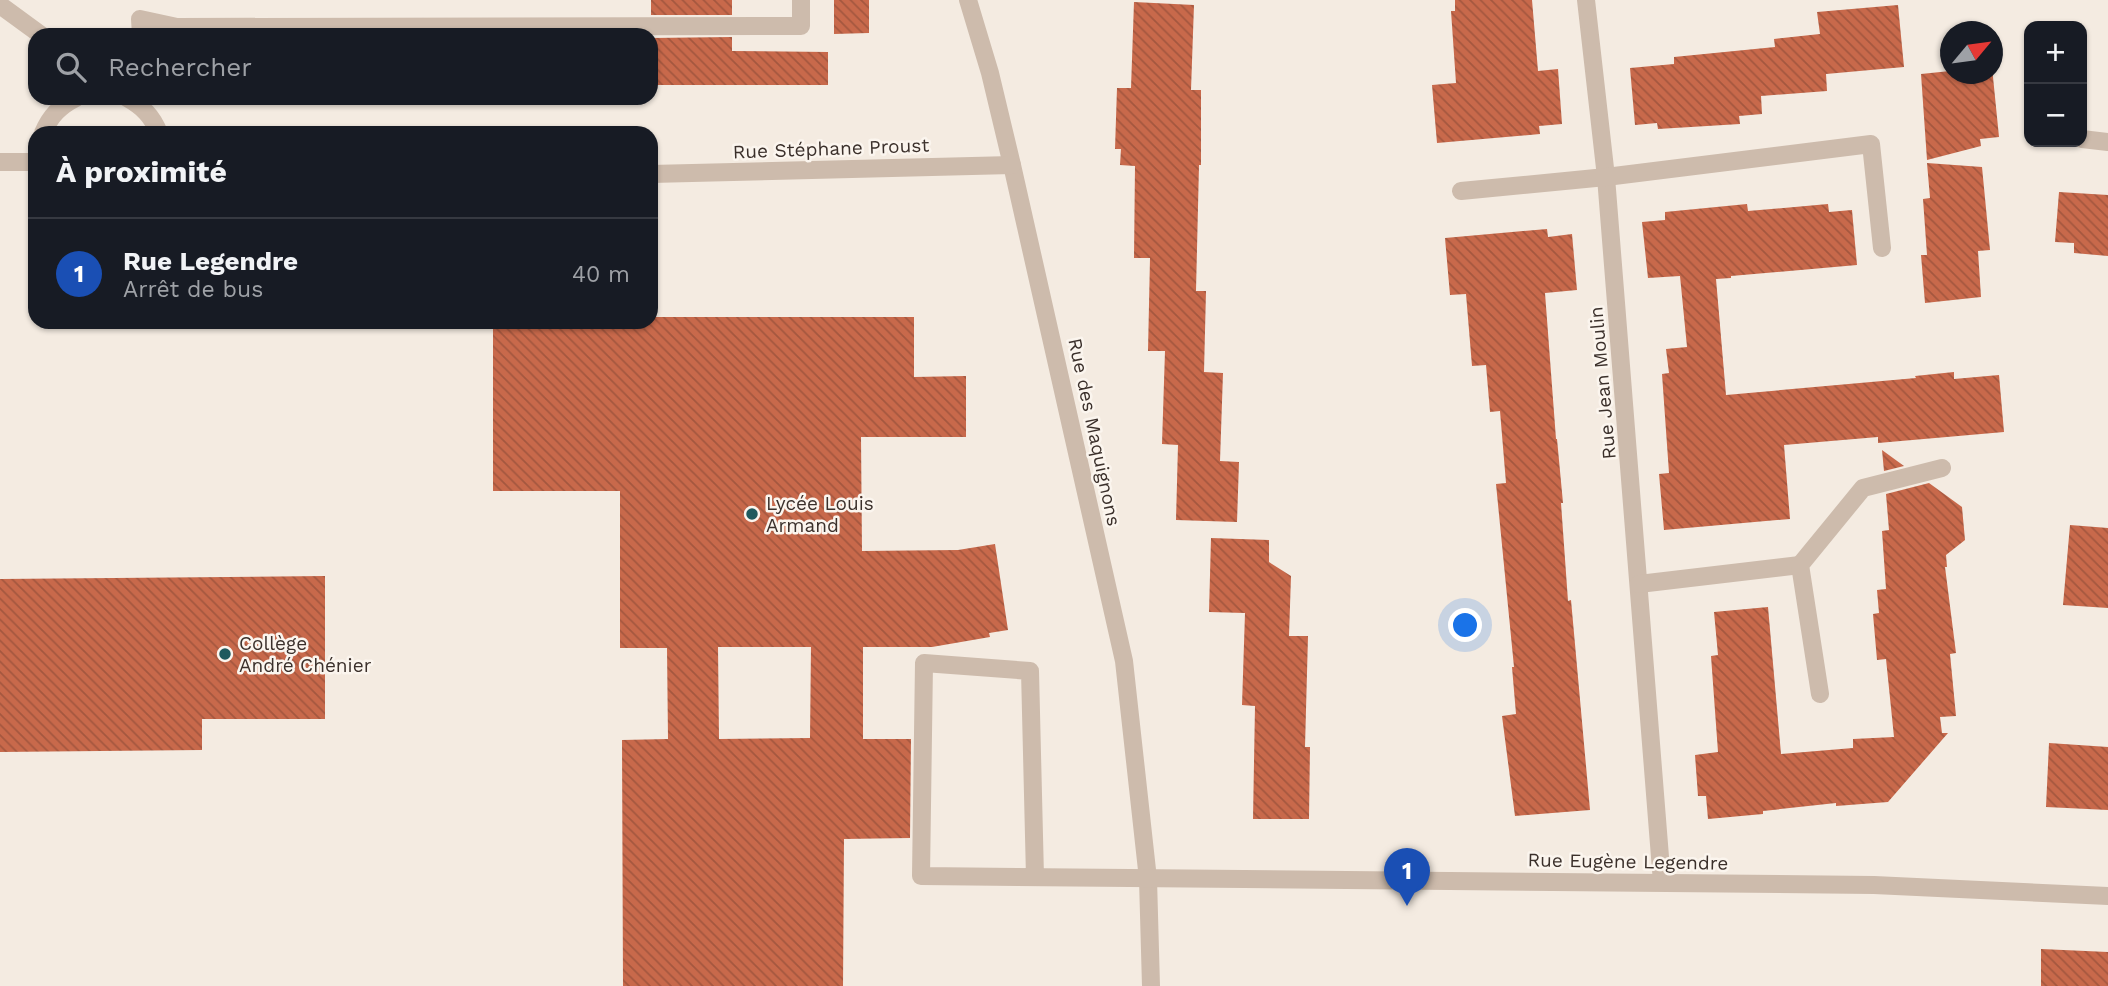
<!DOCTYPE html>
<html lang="fr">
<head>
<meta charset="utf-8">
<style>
	:root { --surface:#171b24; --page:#242831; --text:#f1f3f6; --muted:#9ea1a6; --line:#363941; --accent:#92aeb2 }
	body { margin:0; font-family:"Work Sans",sans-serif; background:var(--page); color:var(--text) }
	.controls { position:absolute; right:21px; top:21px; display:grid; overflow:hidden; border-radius:14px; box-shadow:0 2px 5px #0004 }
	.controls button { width:63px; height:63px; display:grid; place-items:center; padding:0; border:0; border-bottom:2px solid var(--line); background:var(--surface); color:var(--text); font:35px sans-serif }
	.compass { position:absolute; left:1940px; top:21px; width:63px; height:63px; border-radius:50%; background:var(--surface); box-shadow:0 2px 5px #0004; rotate:61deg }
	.you { position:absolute; left:1466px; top:626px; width:24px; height:24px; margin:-18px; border:5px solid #fff; border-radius:50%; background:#1a73e8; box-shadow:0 0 0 10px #1a73e833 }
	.badge { display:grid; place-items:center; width:46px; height:46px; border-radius:50%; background:var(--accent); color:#fff; font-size:23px; font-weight:700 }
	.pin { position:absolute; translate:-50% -58px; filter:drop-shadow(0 2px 4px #0008) }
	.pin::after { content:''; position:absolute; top:37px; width:24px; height:21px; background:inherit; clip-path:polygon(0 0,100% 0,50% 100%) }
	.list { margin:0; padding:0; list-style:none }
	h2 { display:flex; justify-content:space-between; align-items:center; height:91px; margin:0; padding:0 28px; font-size:30px }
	h2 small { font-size:23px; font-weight:400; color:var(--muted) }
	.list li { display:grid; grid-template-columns:46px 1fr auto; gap:21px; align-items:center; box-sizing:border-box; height:112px; padding:0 28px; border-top:2px solid var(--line) }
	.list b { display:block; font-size:26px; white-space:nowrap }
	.list p { margin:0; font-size:23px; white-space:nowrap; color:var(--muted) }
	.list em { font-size:23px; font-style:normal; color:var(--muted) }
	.icon { flex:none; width:38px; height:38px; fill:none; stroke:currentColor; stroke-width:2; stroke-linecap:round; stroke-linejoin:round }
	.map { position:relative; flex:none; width:2108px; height:986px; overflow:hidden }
	.search { position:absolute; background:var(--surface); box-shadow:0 2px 5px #0004; left:28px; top:28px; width:630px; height:77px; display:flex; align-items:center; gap:18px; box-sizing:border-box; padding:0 24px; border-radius:21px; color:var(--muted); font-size:26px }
	.panel { position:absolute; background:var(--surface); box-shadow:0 2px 5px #0004; left:28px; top:126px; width:630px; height:203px; border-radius:21px }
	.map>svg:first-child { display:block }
	.building { fill:url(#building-back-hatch); fill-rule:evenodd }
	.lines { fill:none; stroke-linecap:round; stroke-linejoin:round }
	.minor { stroke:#cdbbac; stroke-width:18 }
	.poi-dot { fill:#1f5a5e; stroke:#fbf5ee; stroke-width:2.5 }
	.labels { text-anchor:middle; stroke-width:5; stroke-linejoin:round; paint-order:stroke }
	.street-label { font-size:19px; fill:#3b302b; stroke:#fbf5ee }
	.poi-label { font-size:19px; fill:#3b302b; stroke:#fbf5ee; text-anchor:start }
</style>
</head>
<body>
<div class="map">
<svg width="2108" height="986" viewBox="0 0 2108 986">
	<defs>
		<pattern id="building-back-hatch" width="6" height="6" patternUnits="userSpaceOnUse" patternTransform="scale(1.75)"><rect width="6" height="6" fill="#c8694b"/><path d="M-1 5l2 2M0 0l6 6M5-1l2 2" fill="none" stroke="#a4573f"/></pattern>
	</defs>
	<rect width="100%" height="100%" fill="#f4ebe1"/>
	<g class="building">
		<rect x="651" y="0" width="81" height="15"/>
		<path d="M 834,0 L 869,0 L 869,33 L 834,34 Z"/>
		<path d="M 1455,0 L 1532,0 L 1538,71 L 1558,69 L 1562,124 L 1539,126 L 1540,134 L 1437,143 L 1432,85 L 1456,83 L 1451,11 L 1455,11 Z"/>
		<path d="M 1134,2 L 1194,5 L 1191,90 L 1201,90 L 1201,165 L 1199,165 L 1196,291 L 1206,291 L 1204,372 L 1223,373 L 1220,461 L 1239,462 L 1237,522 L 1176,520 L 1178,445 L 1162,444 L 1165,351 L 1148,351 L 1150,258 L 1134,258 L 1135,166 L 1120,165 L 1121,149 L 1115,149 L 1117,88 L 1131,88 Z"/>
		<path d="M 1898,5 L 1904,67 L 1826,74 L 1827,91 L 1761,96 L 1762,114 L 1739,116 L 1740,124 L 1658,129 L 1657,123 L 1635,125 L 1630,68 L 1674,64 L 1674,57 L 1775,47 L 1774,39 L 1820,34 L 1817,12 Z"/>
		<path d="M 732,37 L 732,51 L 828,52 L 828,85 L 651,85 L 651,38 Z"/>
		<path d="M 1992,67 L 1999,137 L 1980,139 L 1981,146 L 1927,160 L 1921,74 L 1950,71 L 1950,74 L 1992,74 Z"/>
		<path d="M 1927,163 L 1982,167 L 1990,250 L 1978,251 L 1981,297 L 1925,303 L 1921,255 L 1927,255 L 1923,199 L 1930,198 Z"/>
		<path d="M 2059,192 L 2108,195 L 2108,256 L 2074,253 L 2074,243 L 2055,242 Z"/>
		<path d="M 1747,204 L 1748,211 L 1828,204 L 1829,212 L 1852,210 L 1857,265 L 1731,276 L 1731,278 L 1716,279 L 1726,395 L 1916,378 L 1915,376 L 1954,372 L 1954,379 L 1999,375 L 2004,432 L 1878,443 L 1878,437 L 1784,445 L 1790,519 L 1664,530 L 1659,474 L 1669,473 L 1662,374 L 1669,373 L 1666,349 L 1687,347 L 1680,276 L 1648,278 L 1642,222 L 1665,220 L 1665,212 Z"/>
		<path d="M 1547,229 L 1548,237 L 1572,234 L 1577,290 L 1545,293 L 1556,439 L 1557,439 L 1563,503 L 1561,503 L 1568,601 L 1571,600 L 1590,810 L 1515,816 L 1502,716 L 1516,714 L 1512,667 L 1514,667 L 1496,484 L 1506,483 L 1500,411 L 1490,412 L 1486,365 L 1472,366 L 1466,294 L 1450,295 L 1445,238 Z"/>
		<path d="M 651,317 L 914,317 L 914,377 L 966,376 L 966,437 L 861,437 L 862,551 L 958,550 L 995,544 L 1008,630 L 989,633 L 990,637 L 932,647 L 863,647 L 863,739 L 911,739 L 910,838 L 844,839 L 843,986 L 623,986 L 622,740 L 668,739 L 667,648 L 620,648 L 620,491 L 493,491 L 493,322 L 651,322 ZM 718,647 L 811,647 L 810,738 L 719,739 Z"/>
		<path d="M 1882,450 L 1904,466 L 1884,471 Z"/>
		<path d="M 1929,483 L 1962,507 L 1965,540 L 1946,555 L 1947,567 L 1945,567 L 1956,653 L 1950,654 L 1956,716 L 1940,717 L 1942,733 L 1948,733 L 1888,802 L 1836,806 L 1836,803 L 1763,811 L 1763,814 L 1708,819 L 1706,796 L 1698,796 L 1695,755 L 1718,752 L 1711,656 L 1718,655 L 1714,612 L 1768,607 L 1781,754 L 1853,748 L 1853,739 L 1894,737 L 1886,659 L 1877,660 L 1873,614 L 1879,613 L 1877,590 L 1886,589 L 1882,531 L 1889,530 L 1886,494 Z"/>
		<path d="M 2070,525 L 2108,528 L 2108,608 L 2063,605 Z"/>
		<path d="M 1211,538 L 1269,540 L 1269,562 L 1291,576 L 1289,636 L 1308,636 L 1305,747 L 1310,747 L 1309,819 L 1253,819 L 1255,706 L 1242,705 L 1245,613 L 1209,612 Z"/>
		<path d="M 325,576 L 325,719 L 202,719 L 202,750 L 0,752 L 0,579 Z"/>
		<path d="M 2049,743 L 2108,747 L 2108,810 L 2046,807 Z"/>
		<path d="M 2041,949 L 2108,952 L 2108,986 L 2041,986 Z"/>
	</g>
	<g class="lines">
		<g class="minor">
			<path d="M 968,0 L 990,73 L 1012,165 L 1124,661 L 1148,879 L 1151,986"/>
			<path d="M 1586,0 L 1606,177 L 1662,882"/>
			<path d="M 0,5 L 41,35"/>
			<path d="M 141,35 L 140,19 L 177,27 L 801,26 L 801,0"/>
			<path d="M 127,98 C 143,107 152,116 159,133"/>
			<path d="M 43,133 C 50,116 60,106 76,98"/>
			<path d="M 2082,139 L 2108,142"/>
			<path d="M 0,162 L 35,162"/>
			<path d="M 651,174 L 1012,165"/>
			<path d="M 1461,191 L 1606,177 L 1871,144 L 1882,248"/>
			<path d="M 1639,584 L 1800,565"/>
			<path d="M 1820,694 L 1800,565 L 1863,488 L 1942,468"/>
			<path d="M 1035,877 L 1030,671 L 924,663 L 921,876 L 1874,885 L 2108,896"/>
		</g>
	</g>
	<g class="poi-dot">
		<circle cx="752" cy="514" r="7"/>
		<circle cx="225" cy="654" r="7"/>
	</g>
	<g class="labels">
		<g class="street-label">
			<text transform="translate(831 148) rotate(-2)" y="7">Rue Stéphane Proust</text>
			<text transform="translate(1602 383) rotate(-95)" y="7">Rue Jean Moulin</text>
			<text transform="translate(1095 432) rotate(78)" y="7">Rue des Maquignons</text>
			<text transform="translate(1628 861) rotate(1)" y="7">Rue Eugène Legendre</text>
		</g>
		<g class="poi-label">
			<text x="766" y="510">Lycée Louis<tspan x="766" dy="22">Armand</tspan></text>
			<text x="239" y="650">Collège<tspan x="239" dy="22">André Chénier</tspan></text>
		</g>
	</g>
</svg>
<div class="controls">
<button>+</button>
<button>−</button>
</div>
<svg class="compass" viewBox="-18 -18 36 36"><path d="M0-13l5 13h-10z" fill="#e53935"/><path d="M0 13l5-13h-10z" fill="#9ea1a6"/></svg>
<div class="you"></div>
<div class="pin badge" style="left:1407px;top:906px;background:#1a4fb4">1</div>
<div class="search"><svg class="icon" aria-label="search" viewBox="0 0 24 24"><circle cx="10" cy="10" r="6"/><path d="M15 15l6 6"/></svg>Rechercher</div>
<section class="panel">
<h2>À proximité<small></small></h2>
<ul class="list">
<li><span class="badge" style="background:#1a4fb4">1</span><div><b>Rue Legendre</b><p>Arrêt de bus</p></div><em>40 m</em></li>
</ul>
</section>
</div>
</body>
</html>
